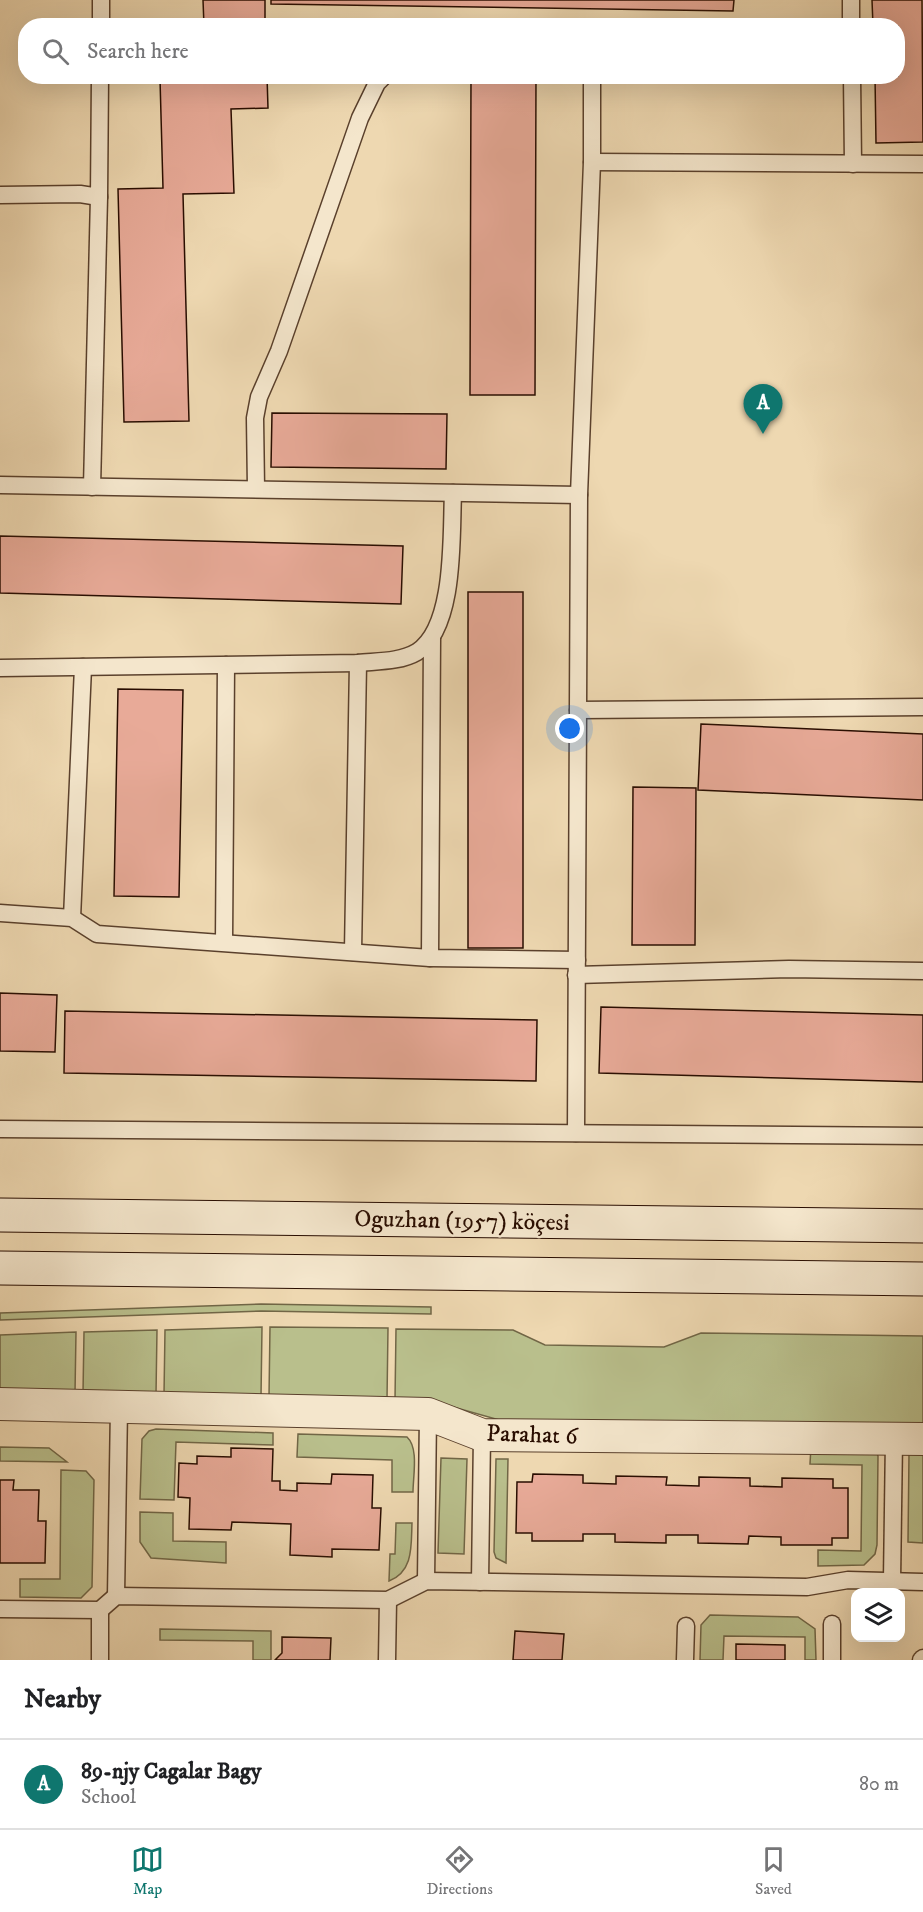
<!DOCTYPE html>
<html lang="en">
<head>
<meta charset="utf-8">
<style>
	:root { --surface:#fff; --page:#f6f6f6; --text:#202124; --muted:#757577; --line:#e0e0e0; --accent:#0f766e }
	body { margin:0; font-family:"IM FELL DW Pica",serif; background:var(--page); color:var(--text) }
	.controls { position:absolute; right:18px; bottom:18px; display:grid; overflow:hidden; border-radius:12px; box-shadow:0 6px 24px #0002 }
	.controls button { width:54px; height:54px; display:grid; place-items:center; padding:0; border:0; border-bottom:2px solid var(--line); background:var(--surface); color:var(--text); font:30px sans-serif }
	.you { position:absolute; left:570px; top:729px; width:21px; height:21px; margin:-15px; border:4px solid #fff; border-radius:50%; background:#1a73e8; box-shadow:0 0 0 9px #1a73e833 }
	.badge { display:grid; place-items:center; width:39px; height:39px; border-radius:50%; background:var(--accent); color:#fff; font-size:20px; font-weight:700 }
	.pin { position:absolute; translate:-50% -50px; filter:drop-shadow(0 2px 3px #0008) }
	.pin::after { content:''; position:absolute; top:32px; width:21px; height:18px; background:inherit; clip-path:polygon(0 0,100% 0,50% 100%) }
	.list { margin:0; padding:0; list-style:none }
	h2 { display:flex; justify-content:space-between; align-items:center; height:78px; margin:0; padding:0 24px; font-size:26px }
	h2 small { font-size:20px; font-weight:400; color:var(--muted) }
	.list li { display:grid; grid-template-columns:39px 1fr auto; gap:18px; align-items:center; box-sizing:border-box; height:90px; padding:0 24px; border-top:2px solid var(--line) }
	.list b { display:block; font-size:22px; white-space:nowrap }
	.list p { margin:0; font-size:20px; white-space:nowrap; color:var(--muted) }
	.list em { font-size:20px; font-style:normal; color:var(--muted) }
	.icon { flex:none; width:33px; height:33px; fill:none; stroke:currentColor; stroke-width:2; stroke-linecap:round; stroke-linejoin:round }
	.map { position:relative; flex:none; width:923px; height:1660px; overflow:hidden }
	.search { position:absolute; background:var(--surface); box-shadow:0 6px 24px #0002; left:18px; right:18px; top:18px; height:66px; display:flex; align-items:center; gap:15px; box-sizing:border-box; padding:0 21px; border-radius:24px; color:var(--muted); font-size:22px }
	.sheet { height:168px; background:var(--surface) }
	nav { display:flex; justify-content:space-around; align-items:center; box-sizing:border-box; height:84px; border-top:2px solid var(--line); background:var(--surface); font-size:16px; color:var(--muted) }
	nav a { display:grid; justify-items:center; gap:3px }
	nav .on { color:var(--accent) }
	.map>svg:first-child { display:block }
	.green { fill:#b9bf8c; stroke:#716646; stroke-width:1.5 }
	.building { fill:#e8aa98; stroke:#290d00; stroke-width:1.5 }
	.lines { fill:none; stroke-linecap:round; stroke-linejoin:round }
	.service-casing { stroke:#5a402c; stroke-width:19 }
	.minor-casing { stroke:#5a402c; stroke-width:34 }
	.secondary-casing { stroke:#290d00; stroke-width:35 }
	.service { stroke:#f4e6cc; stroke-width:16 }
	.minor { stroke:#f4e6cc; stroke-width:32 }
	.secondary { stroke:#f4e6cc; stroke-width:33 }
	.labels { text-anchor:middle; stroke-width:4.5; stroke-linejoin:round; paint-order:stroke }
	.street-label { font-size:24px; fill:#290d00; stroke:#f4e6cc }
</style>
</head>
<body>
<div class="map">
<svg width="923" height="1660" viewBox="0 0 923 1660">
	<rect width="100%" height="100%" fill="#eed8b1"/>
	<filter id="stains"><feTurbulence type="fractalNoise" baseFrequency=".00333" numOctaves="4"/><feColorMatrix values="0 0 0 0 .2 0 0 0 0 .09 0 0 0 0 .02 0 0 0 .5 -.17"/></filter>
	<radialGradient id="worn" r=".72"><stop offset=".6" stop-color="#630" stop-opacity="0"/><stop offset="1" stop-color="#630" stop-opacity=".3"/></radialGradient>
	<g class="green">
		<path d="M 261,1304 L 431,1307 L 431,1314 L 261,1311 L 0,1320 L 0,1313 Z"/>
		<path d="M 262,1327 L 261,1397 L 164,1395 L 165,1330 Z"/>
		<path d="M 270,1327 L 388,1328 L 387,1400 L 269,1397 Z"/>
		<path d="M 396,1329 L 513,1330 L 545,1345 L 664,1347 L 701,1333 L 923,1336 L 923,1429 L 510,1423 L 432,1401 L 395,1400 Z"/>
		<path d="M 157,1330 L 156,1394 L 83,1393 L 84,1332 Z"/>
		<path d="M 76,1332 L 75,1393 L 0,1391 L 0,1335 Z"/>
		<path d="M 156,1429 L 273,1433 L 273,1445 L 176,1442 L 174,1500 L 140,1499 L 142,1439 L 149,1431 Z"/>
		<path d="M 298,1434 L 407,1437 C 419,1448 413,1476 413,1492 L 392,1492 L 392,1460 L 297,1457 Z"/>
		<path d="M 811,1446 L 876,1452 L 878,1456 L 877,1545 L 875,1554 L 864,1565 L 818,1566 L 818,1550 L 861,1551 L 862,1465 L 810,1464 Z"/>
		<path d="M 0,1447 L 49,1448 L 67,1462 L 0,1461 Z"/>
		<path d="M 909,1454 L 923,1455 L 923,1543 L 908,1542 Z"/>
		<path d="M 441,1458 L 467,1459 L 464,1554 L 438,1553 Z"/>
		<path d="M 496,1459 L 508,1459 L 506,1563 L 496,1558 L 494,1552 Z"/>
		<path d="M 61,1470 L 86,1471 L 94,1480 L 92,1587 L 81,1598 L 20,1597 L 20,1579 L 60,1579 Z"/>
		<path d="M 140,1512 L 173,1513 L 173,1541 L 226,1542 L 226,1563 L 151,1558 L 140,1542 Z"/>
		<path d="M 396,1523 L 412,1523 C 411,1545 414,1571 389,1581 L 390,1554 L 395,1554 Z"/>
		<path d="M 710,1615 L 798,1617 L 815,1629 L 816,1660 L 805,1660 L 805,1637 L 724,1636 L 723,1660 L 700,1660 L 701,1625 Z"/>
		<path d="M 160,1629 L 271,1631 L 271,1660 L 253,1660 L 253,1641 L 160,1640 Z"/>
	</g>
	<g class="building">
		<path d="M 203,0 L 265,0 L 265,26 L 204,26 Z"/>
		<path d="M 271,0 L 734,0 L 733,11 L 271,4 Z"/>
		<path d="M 872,0 L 922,0 L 923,142 L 876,143 L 875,76 L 898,76 L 898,26 L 873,26 Z"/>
		<path d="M 206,76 L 267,76 L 268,108 L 231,109 L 234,193 L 183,194 L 189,421 L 124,422 L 118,189 L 163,188 L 160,79 Z"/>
		<path d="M 471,76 L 536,76 L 535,395 L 470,395 Z"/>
		<path d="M 272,413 L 447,414 L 446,469 L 271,467 Z"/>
		<path d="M 0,536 L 403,546 L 401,604 L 0,593 Z"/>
		<rect x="468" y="592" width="55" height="356"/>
		<path d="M 118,689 L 183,690 L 179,897 L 114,896 Z"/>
		<path d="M 701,724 L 923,734 L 923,800 L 698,790 Z"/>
		<path d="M 633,787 L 696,788 L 695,945 L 632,945 Z"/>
		<path d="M 0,993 L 57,995 L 55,1052 L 0,1051 Z"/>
		<path d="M 601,1007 L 923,1015 L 923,1082 L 599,1073 Z"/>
		<path d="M 65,1011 L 537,1020 L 536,1081 L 64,1073 Z"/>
		<path d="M 231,1448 L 273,1449 L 272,1481 L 280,1481 L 280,1490 L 297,1491 L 297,1483 L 331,1484 L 332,1474 L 373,1475 L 372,1508 L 381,1508 L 379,1550 L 332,1549 L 332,1557 L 290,1555 L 291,1524 L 232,1522 L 231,1530 L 189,1529 L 190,1498 L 178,1497 L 179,1463 L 197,1464 L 197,1456 L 231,1457 Z"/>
		<path d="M 533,1474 L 583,1475 L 583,1483 L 616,1484 L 616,1476 L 667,1477 L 666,1485 L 699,1486 L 699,1477 L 750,1478 L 750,1486 L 782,1487 L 782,1478 L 833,1479 L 833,1488 L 848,1488 L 848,1538 L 832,1538 L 832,1545 L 781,1545 L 781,1537 L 749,1536 L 748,1544 L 698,1543 L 698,1535 L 666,1535 L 666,1543 L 615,1542 L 615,1534 L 583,1534 L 583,1541 L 532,1541 L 532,1533 L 516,1533 L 517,1482 L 532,1482 Z"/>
		<path d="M 0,1480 L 14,1480 L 13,1490 L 39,1490 L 38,1521 L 46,1521 L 45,1563 L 0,1563 Z"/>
		<path d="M 515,1631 L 564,1634 L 562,1660 L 513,1660 Z"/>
		<path d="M 282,1637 L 331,1638 L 330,1660 L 275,1660 L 282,1653 Z"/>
		<path d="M 736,1644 L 785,1645 L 785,1660 L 736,1660 Z"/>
	</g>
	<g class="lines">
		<g class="service-casing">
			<g id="service">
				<path d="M 851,0 L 851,26"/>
				<path d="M 101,26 L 101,0"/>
				<path d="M 852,76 L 853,164"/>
				<path d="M 592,162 L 923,164"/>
				<path d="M 0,195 L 80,194 L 99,197 L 100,76"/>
				<path d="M 0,485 L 579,495"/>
				<path d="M 92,487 L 99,197"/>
				<path d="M 256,489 L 255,418 L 259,397 L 279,351 L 360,118 L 377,83 L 384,76"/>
				<path d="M 0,668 L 358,663 C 377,661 400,662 417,652 C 456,627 451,534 453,493"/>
				<path d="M 578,710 L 923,707"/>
				<path d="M 0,913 L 72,918 L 97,934 L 430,958 L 577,960"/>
				<path d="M 72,918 L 83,667"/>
				<path d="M 224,942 L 226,665"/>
				<path d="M 353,952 L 358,663"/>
				<path d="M 430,958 L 432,638"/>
				<path d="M 576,975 L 789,969 L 923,971"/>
				<path d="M 0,1129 L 923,1136"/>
				<path d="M 576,1133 L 579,495 L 592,162 L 592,76"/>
				<path d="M 426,1581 L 428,1414"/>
				<path d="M 892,1581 L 894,1439"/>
				<path d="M 480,1582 L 482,1435"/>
				<path d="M 116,1596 L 119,1407"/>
				<path d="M 0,1609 L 100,1610 L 116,1596 L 388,1600 L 426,1581 L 807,1587 L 848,1580 L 923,1582"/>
				<path d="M 100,1660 L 100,1610"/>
				<path d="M 387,1660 L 388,1600"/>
				<path d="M 685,1660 L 686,1626"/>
				<path d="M 832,1660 L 832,1624"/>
				<path d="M 921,1660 L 923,1658"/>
			</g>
		</g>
		<g class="minor-casing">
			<path id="minor" d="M 0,1404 L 428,1414 L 482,1435 L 923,1439"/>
		</g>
		<g class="secondary-casing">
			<g id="secondary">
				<path d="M 0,1215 L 923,1226"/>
				<path d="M 0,1268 L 923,1279"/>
			</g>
		</g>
		<use href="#service" class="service"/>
		<use href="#minor" class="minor"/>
		<use href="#secondary" class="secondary"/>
	</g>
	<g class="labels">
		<g class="street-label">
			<text transform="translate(462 1220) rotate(1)" y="8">Oguzhan (1957) köçesi</text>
			<text transform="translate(532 1434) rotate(2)" y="8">Parahat 6</text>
		</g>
	</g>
	<rect width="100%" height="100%" filter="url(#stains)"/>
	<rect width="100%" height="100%" fill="url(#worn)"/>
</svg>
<div class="controls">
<button><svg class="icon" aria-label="layers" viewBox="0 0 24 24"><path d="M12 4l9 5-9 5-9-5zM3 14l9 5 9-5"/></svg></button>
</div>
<div class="you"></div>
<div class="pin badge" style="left:763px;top:434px">A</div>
<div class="search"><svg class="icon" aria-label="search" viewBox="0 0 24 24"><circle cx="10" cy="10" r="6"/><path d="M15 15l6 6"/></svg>Search here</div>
</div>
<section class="sheet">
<h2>Nearby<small></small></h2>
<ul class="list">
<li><span class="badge">A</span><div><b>89-njy Cagalar Bagy</b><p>School</p></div><em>80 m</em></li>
</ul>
</section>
<nav>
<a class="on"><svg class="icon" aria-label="map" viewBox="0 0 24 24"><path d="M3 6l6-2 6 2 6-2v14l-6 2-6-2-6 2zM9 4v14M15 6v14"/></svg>Map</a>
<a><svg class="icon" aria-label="directions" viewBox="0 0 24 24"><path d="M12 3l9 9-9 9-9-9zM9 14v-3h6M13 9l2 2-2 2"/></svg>Directions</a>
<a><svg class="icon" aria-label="saved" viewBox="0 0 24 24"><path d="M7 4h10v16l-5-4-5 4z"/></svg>Saved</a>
</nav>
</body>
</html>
